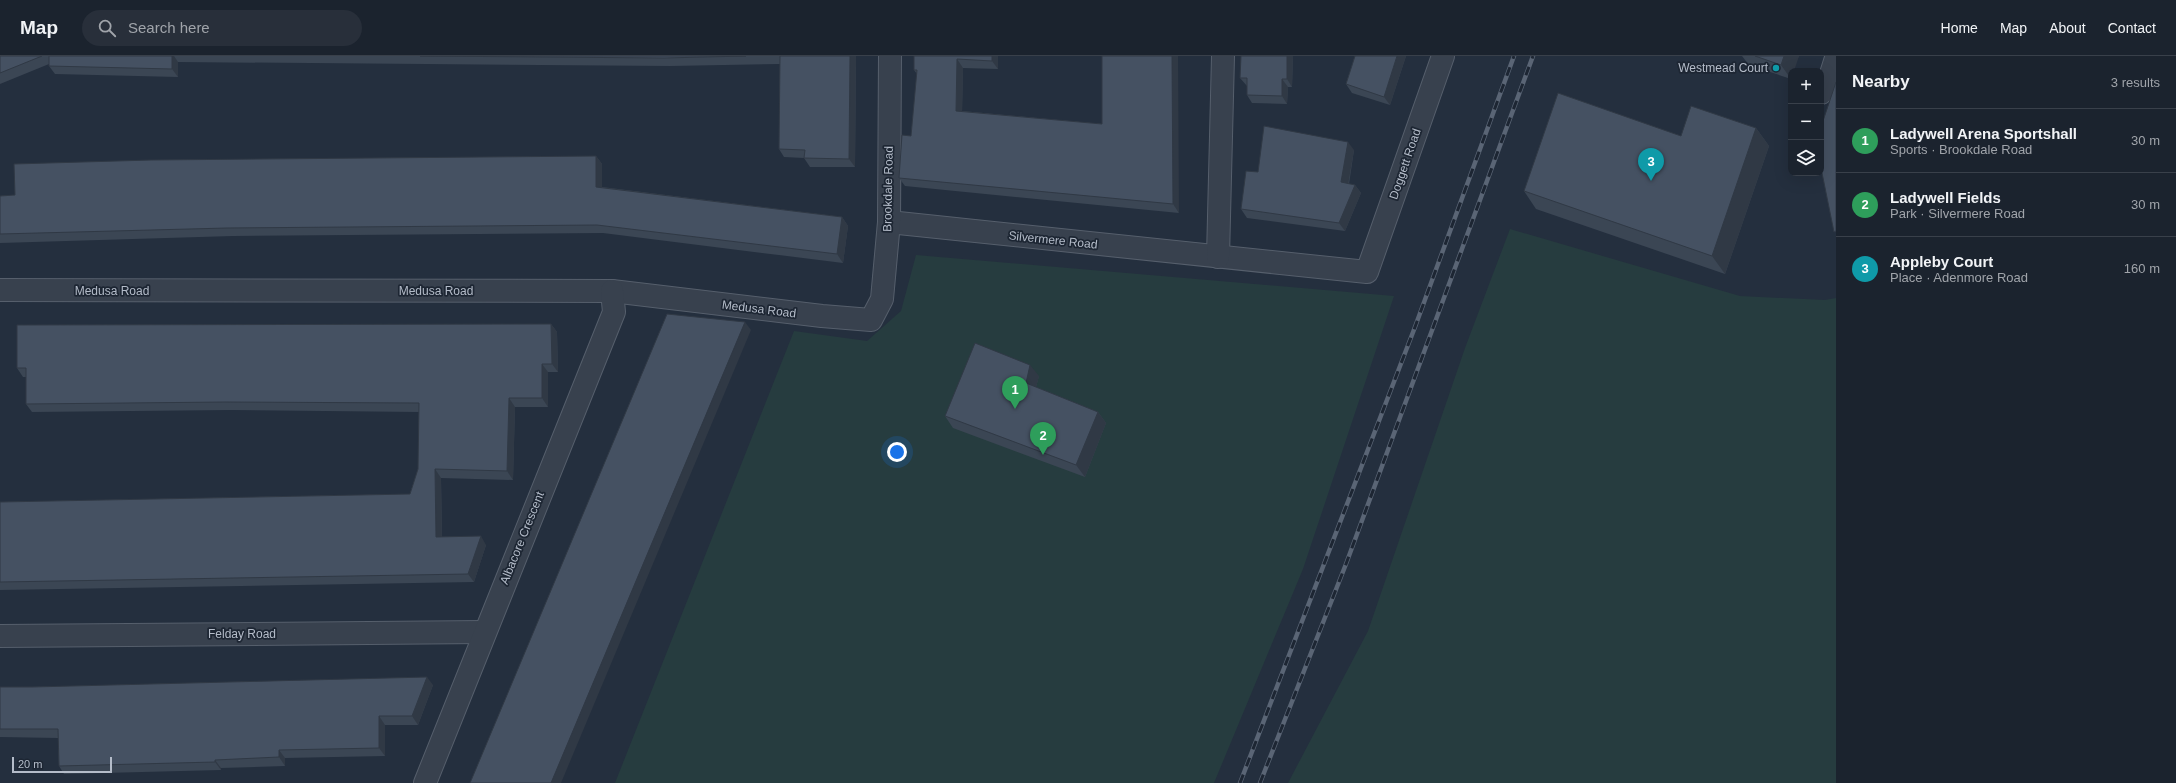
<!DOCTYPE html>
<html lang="en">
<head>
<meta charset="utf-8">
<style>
	:root { --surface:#1b232e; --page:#282f3a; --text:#f1f3f6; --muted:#a0a4aa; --line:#39404a; --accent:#8ab4f8 }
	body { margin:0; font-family:Arial,sans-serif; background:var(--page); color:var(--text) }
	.controls { position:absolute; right:12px; top:12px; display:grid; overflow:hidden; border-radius:8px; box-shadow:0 4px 16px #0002 }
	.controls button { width:36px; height:36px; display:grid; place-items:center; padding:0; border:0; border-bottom:1px solid var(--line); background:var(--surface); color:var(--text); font:20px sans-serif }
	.scale { position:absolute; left:12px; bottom:10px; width:100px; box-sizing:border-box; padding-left:4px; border:2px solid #b4bcc9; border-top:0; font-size:11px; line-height:14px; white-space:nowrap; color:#b4bcc9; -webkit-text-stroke:3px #1d2633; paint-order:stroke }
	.you { position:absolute; left:897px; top:396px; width:14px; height:14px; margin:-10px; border:3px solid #fff; border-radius:50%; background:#1a73e8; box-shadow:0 0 0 6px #1a73e833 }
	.badge { display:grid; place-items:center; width:26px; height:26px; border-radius:50%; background:var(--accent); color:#fff; font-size:13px; font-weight:700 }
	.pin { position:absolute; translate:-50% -33px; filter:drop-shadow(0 1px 2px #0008) }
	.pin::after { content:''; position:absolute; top:21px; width:14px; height:12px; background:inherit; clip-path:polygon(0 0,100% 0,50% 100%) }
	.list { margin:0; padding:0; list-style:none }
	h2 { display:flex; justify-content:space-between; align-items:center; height:52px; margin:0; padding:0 16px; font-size:17px }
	h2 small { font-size:13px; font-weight:400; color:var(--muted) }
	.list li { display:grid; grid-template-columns:26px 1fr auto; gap:12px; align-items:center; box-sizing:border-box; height:64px; padding:0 16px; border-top:1px solid var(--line) }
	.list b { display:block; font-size:15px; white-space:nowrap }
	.list p { margin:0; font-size:13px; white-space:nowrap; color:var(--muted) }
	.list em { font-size:13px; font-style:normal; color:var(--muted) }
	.icon { flex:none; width:22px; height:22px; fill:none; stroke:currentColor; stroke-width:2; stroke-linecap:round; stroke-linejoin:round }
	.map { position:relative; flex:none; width:1836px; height:727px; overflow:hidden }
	header { display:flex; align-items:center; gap:24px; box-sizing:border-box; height:56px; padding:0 20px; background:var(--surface); border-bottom:1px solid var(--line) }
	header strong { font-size:19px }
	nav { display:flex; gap:22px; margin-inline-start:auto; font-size:14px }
	.search { width:280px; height:36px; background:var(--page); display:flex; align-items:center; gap:10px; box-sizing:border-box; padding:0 14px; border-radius:22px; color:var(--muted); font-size:15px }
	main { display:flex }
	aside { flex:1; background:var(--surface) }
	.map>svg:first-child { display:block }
	.green { fill:#263c3f }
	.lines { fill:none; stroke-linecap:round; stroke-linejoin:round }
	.minor-casing { stroke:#565f6c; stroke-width:24 }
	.minor { stroke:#38414e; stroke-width:22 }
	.rail-casing { stroke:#5a6575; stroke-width:4.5 }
	.rail { stroke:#1d2633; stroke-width:3; stroke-dasharray:9; stroke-linecap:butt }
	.wall { fill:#3b4654 }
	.shaded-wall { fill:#303945 }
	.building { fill:#455162; stroke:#303945 }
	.culture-dot { fill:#0f9aa8; stroke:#1d2633; stroke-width:1.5 }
	.labels { text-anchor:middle; stroke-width:3.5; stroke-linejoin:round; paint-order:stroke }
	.poi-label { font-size:12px; fill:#b4bcc9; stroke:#1d2633; text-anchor:end }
	.street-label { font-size:12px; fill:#b4bcc9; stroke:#1d2633 }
</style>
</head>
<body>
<header>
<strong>Map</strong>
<div class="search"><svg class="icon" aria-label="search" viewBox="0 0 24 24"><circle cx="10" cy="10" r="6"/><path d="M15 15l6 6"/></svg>Search here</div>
<nav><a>Home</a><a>Map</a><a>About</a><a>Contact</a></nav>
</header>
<main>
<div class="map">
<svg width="1836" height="727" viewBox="0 0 1836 727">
	<rect width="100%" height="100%" fill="#242f3e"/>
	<g class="green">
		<path d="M 1510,173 L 1740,240 L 1825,244 L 1836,242 L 1836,727 L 1288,727 L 1368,575 L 1465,292 Z"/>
		<path d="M 916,199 L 1394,240 L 1303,513 L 1214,727 L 615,727 L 794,275 L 867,285 L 901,255 Z"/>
	</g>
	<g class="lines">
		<g class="minor-casing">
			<g id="minor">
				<path d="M 1821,37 L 1830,21 L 1836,2"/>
				<path d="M 889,166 L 1367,216 L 1443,0"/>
				<path d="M 1218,201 L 1223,0"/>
				<path d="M 0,234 L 612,235 L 822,260 L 871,264 L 882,243 L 889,166 L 890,0"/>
				<path d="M 0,580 L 484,576"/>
				<path d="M 425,727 L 614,256 L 612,235"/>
			</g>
		</g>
		<use href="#minor" class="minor"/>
		<g class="rail-casing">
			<g id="rail">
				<path d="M 1240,727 L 1415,271 L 1514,0"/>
				<path d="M 1260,727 L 1346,508 L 1533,0"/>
			</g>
		</g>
		<use href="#rail" class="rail"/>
	</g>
	<g class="wall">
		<path d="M 0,0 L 856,0 L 855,111 L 810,111 L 804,102 L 784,101 L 779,93 L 780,8 L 670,10 L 178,6 L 178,21 L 55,18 L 49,10 L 49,8 L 0,28 Z"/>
		<path d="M 914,0 L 998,0 L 998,13 L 963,12 L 962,55 L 1102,68 L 1102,0 L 1179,157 L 905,130 L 899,122 L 911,80 L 917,18 L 914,14 Z"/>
		<path d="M 1293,0 L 1292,31 L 1288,31 L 1287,48 L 1252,47 L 1247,39 L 1247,30 L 1240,22 Z"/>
		<path d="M 1355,0 L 1406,0 L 1390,49 L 1352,37 L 1346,28 Z"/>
		<path d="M 1742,0 L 1799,0 L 1791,15 L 1791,23 L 1749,9 Z"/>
		<path d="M 1756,72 L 1769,90 L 1725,218 L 1536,153 L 1524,135 L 1681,80 Z"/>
		<path d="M 1354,94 L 1349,128 L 1355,129 L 1361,137 L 1345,175 L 1247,162 L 1241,153 L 1258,116 Z"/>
		<path d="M 596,100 L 602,108 L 602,131 L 842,161 L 848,170 L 843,207 L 603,177 L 233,180 L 0,187 L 0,140 Z"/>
		<path d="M 551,268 L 557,276 L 558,316 L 548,316 L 548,351 L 515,351 L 513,424 L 441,422 L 442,481 L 486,489 L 474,526 L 0,534 L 0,446 L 410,438 L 418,413 L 419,356 L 231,354 L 32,356 L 26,348 L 26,321 L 23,321 L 17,312 Z"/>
		<path d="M 1039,320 L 1036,331 L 1098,356 L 1106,367 L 1085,421 L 953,372 L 945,360 Z"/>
		<path d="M 433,629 L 418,669 L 385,669 L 385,700 L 285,702 L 285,710 L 221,712 L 221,714 L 64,718 L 59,710 L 58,682 L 0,681 L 0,631 Z"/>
	</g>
	<g class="shaded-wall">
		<path d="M 172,0 L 174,0 L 178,6 L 178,21 L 172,13 Z"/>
		<path d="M 850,0 L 856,0 L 855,111 L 849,103 Z"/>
		<path d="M 992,0 L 998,0 L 998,13 L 992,5 Z"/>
		<path d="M 1172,0 L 1178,0 L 1179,157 L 1173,148 Z"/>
		<path d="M 1287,0 L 1293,0 L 1292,31 L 1287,23 Z"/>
		<path d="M 1397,0 L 1406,0 L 1390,49 L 1384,41 Z"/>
		<path d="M 1784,0 L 1799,0 L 1794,15 L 1791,15 L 1791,23 L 1781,9 Z"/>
		<path d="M 957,3 L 963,12 L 962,63 L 956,55 Z"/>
		<path d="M 1282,23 L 1288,31 L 1287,48 L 1282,40 Z"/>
		<path d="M 1756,72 L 1769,90 L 1725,218 L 1712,200 Z"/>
		<path d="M 1348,86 L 1354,94 L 1347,135 L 1341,126 Z"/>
		<path d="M 596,100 L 602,108 L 602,139 L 596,131 Z"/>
		<path d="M 1355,129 L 1361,137 L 1345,175 L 1339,167 Z"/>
		<path d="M 842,161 L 848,170 L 843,207 L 837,198 Z"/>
		<path d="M 745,266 L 751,274 L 561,727 L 551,727 Z"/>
		<path d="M 551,268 L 557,276 L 558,316 L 552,308 Z"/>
		<path d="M 542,308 L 548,316 L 548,351 L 542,342 Z"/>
		<path d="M 1030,309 L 1039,320 L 1034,339 L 1026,327 Z"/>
		<path d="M 509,342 L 515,351 L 513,424 L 507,415 Z"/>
		<path d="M 1098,356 L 1106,367 L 1085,421 L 1076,409 Z"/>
		<path d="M 435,413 L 441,422 L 442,489 L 436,481 Z"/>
		<path d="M 481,480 L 486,489 L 474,526 L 468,518 Z"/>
		<path d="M 427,621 L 433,629 L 418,669 L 412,660 Z"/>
		<path d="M 379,660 L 385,669 L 385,700 L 379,692 Z"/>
		<path d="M 279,694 L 285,702 L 285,710 L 279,701 Z"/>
		<path d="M 215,704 L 221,712 L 221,714 L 215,706 Z"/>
	</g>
	<g class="building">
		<path d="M 0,0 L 42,0 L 0,17 Z"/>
		<path d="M 49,0 L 172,0 L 172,13 L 49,10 Z"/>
		<path d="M 420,0 L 746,0 L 664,2 Z"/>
		<path d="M 780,0 L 850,0 L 849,103 L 804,102 L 805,94 L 779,93 Z"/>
		<path d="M 914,0 L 992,0 L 992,5 L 957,3 L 956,55 L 1102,68 L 1102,0 L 1172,0 L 1173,148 L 899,122 L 902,79 L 911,80 L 917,14 L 914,14 Z"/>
		<path d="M 1241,0 L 1287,0 L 1287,23 L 1282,23 L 1282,40 L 1247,39 L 1247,22 L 1240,22 Z"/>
		<path d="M 1355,0 L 1397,0 L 1384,41 L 1346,28 Z"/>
		<path d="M 1755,0 L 1784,0 L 1781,9 Z"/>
		<path d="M 1836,26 L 1836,175 L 1834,176 L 1821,112 L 1821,69 L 1822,68 Z"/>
		<path d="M 1558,37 L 1681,80 L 1691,50 L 1756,72 L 1712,200 L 1524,135 Z"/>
		<path d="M 1264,70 L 1348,86 L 1341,126 L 1355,129 L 1339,167 L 1241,153 L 1246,115 L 1258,116 Z"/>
		<path d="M 596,100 L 596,131 L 842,161 L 837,198 L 597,169 L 227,172 L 0,178 L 0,140 L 15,139 L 14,108 L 151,104 Z"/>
		<path d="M 667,258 L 745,266 L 551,727 L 470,727 Z"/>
		<path d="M 551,268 L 552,308 L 542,308 L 542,342 L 509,342 L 507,415 L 435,413 L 436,481 L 481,480 L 468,518 L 0,526 L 0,446 L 410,438 L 418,413 L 419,347 L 225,346 L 26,348 L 26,312 L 17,312 L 17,269 Z"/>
		<path d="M 975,287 L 1030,309 L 1026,327 L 1098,356 L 1076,409 L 945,360 Z"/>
		<path d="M 427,621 L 412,660 L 379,660 L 379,692 L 279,694 L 279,701 L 215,704 L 215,706 L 59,710 L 58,673 L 0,673 L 0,631 L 32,631 Z"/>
	</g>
	<circle class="culture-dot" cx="1776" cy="12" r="4"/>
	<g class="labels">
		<g class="poi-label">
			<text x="1768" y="16">Westmead Court</text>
		</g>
		<g class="street-label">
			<text transform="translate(1405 108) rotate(-71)" y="4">Doggett Road</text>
			<text transform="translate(888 133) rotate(-89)" y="4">Brookdale Road</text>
			<text transform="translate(1053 184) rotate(6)" y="4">Silvermere Road</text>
			<text x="112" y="239">Medusa Road</text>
			<text x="436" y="239">Medusa Road</text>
			<text transform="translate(759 253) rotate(7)" y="4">Medusa Road</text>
			<text transform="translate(522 482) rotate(-68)" y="4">Albacore Crescent</text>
			<text x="242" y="582">Felday Road</text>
		</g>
	</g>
</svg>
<div class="controls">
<button>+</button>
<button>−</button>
<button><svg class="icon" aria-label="layers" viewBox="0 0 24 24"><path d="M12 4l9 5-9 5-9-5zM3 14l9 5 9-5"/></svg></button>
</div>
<div class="scale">20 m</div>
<div class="you"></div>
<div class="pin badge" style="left:1015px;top:353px;background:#2e9e5b">1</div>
<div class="pin badge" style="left:1043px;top:399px;background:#2e9e5b">2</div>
<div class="pin badge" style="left:1651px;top:125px;background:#0f9aa8">3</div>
</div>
<aside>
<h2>Nearby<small>3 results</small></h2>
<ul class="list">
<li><span class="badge" style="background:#2e9e5b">1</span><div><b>Ladywell Arena Sportshall</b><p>Sports · Brookdale Road</p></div><em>30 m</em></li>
<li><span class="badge" style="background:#2e9e5b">2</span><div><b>Ladywell Fields</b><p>Park · Silvermere Road</p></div><em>30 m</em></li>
<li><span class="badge" style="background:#0f9aa8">3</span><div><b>Appleby Court</b><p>Place · Adenmore Road</p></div><em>160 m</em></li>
</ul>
</aside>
</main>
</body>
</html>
